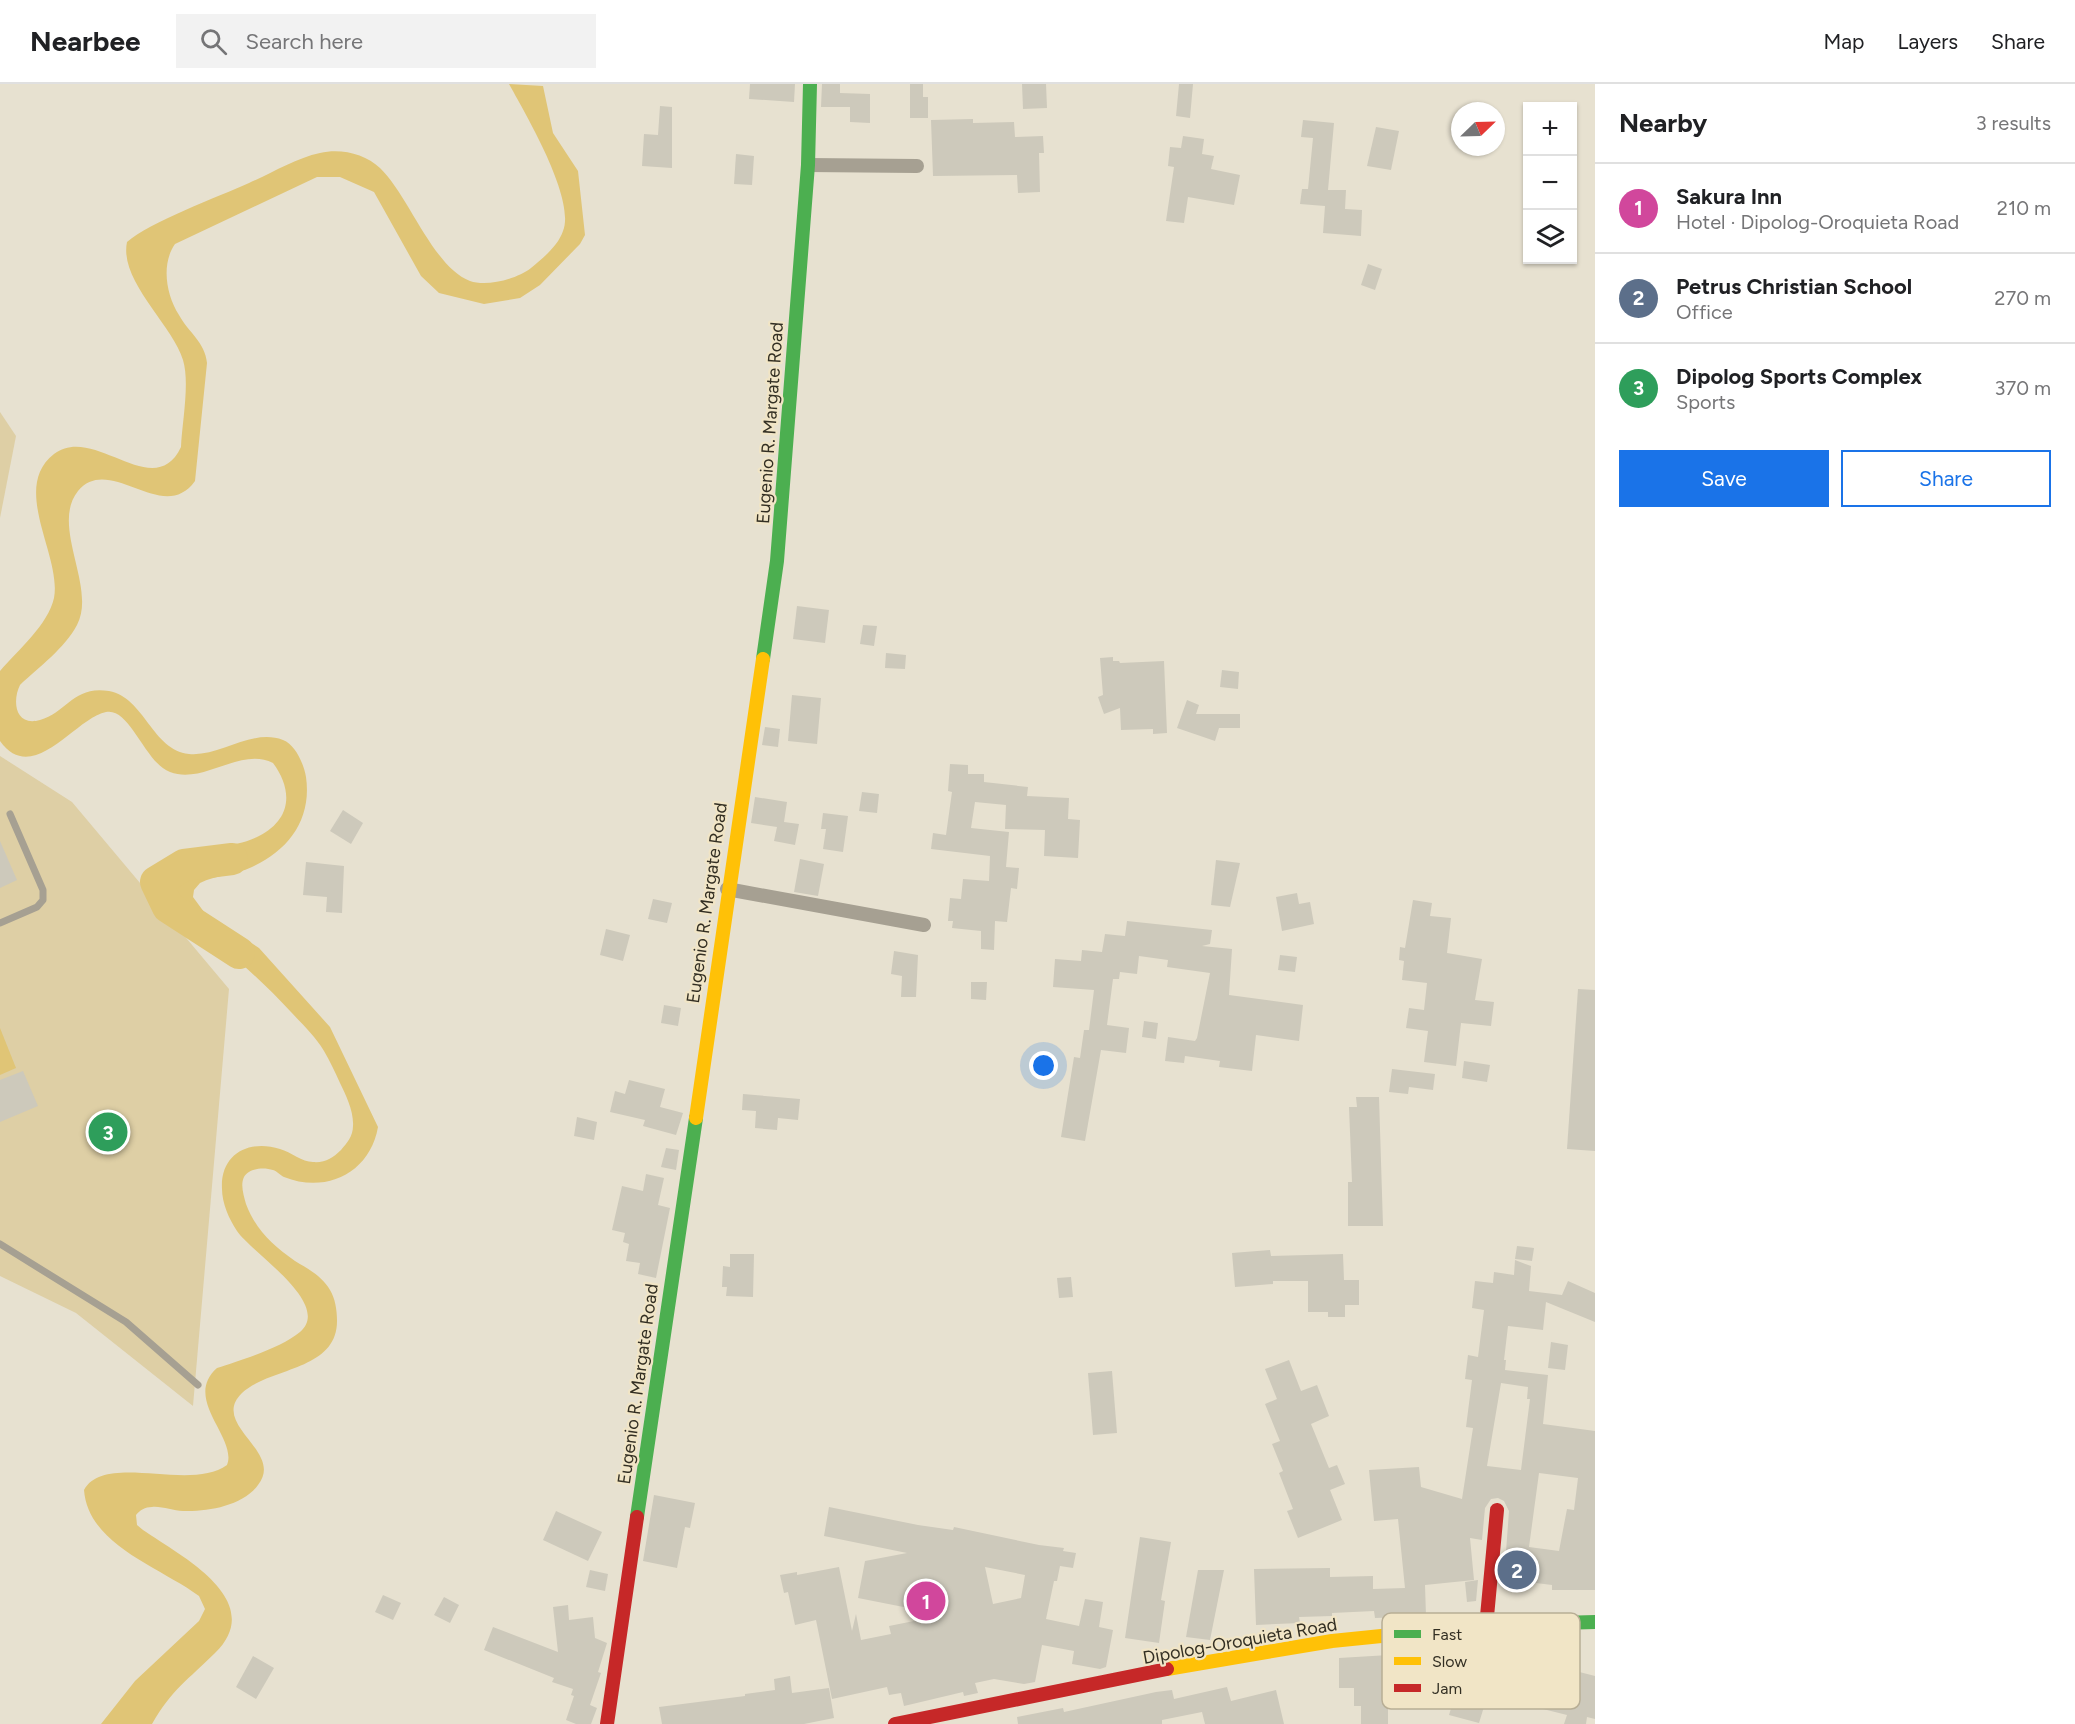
<!DOCTYPE html>
<html lang="en">
<head>
<meta charset="utf-8">
<style>
	:root { --surface:#fff; --page:#f2f2f2; --text:#202124; --muted:#757577; --line:#e0e0e0; --accent:#1a73e8 }
	body { margin:0; font-family:Figtree,sans-serif; background:var(--page); color:var(--text) }
	.controls { position:absolute; right:18px; top:18px; display:grid; overflow:hidden; border-radius:0px; box-shadow:0 2px 4px #0004 }
	.controls button { width:54px; height:54px; display:grid; place-items:center; padding:0; border:0; border-bottom:2px solid var(--line); background:var(--surface); color:var(--text); font:30px sans-serif }
	.compass { position:absolute; left:1451px; top:18px; width:54px; height:54px; border-radius:50%; background:var(--surface); box-shadow:0 2px 4px #0004; rotate:67deg }
	.you { position:absolute; left:1044px; top:982px; width:21px; height:21px; margin:-15px; border:4px solid #fff; border-radius:50%; background:#1a73e8; box-shadow:0 0 0 9px #1a73e833 }
	.badge { display:grid; place-items:center; width:39px; height:39px; border-radius:50%; background:var(--accent); color:#fff; font-size:20px; font-weight:700 }
	.pin { position:absolute; translate:-50% -50%; border:3px solid #fff; box-shadow:0 2px 6px #0006 }
	.list { margin:0; padding:0; list-style:none }
	h2 { display:flex; justify-content:space-between; align-items:center; height:78px; margin:0; padding:0 24px; font-size:26px }
	h2 small { font-size:20px; font-weight:400; color:var(--muted) }
	.list li { display:grid; grid-template-columns:39px 1fr auto; gap:18px; align-items:center; box-sizing:border-box; height:90px; padding:0 24px; border-top:2px solid var(--line) }
	.list b { display:block; font-size:22px; white-space:nowrap }
	.list p { margin:0; font-size:20px; white-space:nowrap; color:var(--muted) }
	.list em { font-size:20px; font-style:normal; color:var(--muted) }
	.actions { display:flex; gap:12px; padding:18px 24px }
	.actions a { flex:1; padding:14px 0; border:2px solid var(--accent); border-radius:0px; text-align:center; font-size:21px; color:var(--accent) }
	.actions .main { background:var(--accent); color:#fff }
	.icon { flex:none; width:33px; height:33px; fill:none; stroke:currentColor; stroke-width:2; stroke-linecap:round; stroke-linejoin:round }
	.map { position:relative; flex:none; width:1595px; height:1640px; overflow:hidden }
	header { display:flex; align-items:center; gap:36px; box-sizing:border-box; height:84px; padding:0 30px; background:var(--surface); border-bottom:2px solid var(--line) }
	header strong { font-size:28px }
	nav { display:flex; gap:33px; margin-inline-start:auto; font-size:21px }
	.search { width:420px; height:54px; background:var(--page); display:flex; align-items:center; gap:15px; box-sizing:border-box; padding:0 21px; border-radius:0px; color:var(--muted); font-size:22px }
	main { display:flex }
	aside { flex:1; background:var(--surface) }
	.map>svg:first-child { display:block }
	.green { fill:#decfa5 }
	.water { fill:#e0c576 }
	.lines { fill:none; stroke-linecap:round; stroke-linejoin:round }
	.river { stroke:#e0c576; stroke-width:32 }
	.building { fill:#cdc9bb; fill-rule:evenodd }
	.lane { stroke:#a6a092; stroke-width:7 }
	.street { stroke:#a6a092; stroke-width:14 }
	.fast { stroke:#4caf50; stroke-width:14 }
	.slow { stroke:#ffc107; stroke-width:14 }
	.jam { stroke:#c62828; stroke-width:14 }
	.labels { text-anchor:middle; stroke-width:4.5; stroke-linejoin:round; paint-order:stroke }
	.street-label { font-size:18px; fill:#332f23; stroke:#f1e5c6 }
	.key { fill:#f1e5c6; stroke:#b8ae95; stroke-width:1.5 }
	.key-label { font-size:16px; fill:#332f23 }
</style>
</head>
<body>
<header>
<strong>Nearbee</strong>
<div class="search"><svg class="icon" aria-label="search" viewBox="0 0 24 24"><circle cx="10" cy="10" r="6"/><path d="M15 15l6 6"/></svg>Search here</div>
<nav><a>Map</a><a>Layers</a><a>Share</a></nav>
</header>
<main>
<div class="map">
<svg width="1595" height="1640" viewBox="0 0 1595 1640">
	<rect width="100%" height="100%" fill="#e7e1d0"/>
	<g class="green">
		<path d="M 0,328 L 16,352 L 0,434 Z"/>
		<path d="M 0,672 L 72,718 L 229,905 L 193,1322 L 76,1229 L 0,1192 Z"/>
	</g>
	<g class="water">
		<path d="M 509,0 L 543,2 L 553,49 L 578,87 L 585,151 L 580,160 L 540,201 L 520,214 L 484,220 L 439,209 L 421,192 L 374,108 L 340,93 L 317,93 L 175,160 C 161,180 166,211 179,231 C 188,248 205,258 207,279 L 195,397 C 163,442 110,369 78,407 C 50,442 97,503 77,541 C 65,564 39,583 20,601 C 12,617 15,643 40,636 C 67,628 74,601 109,607 C 145,614 152,666 189,670 C 220,673 252,644 283,656 C 296,661 304,681 306,693 C 312,735 289,766 252,783 C 235,791 216,791 200,799 L 194,806 L 193,813 L 204,828 L 259,864 L 330,943 L 378,1043 C 370,1089 326,1110 284,1093 C 280,1091 277,1087 273,1086 C 264,1083 249,1084 244,1093 C 240,1101 244,1112 246,1120 C 256,1146 272,1161 295,1177 C 308,1185 322,1192 330,1206 C 335,1214 337,1226 337,1236 C 338,1287 270,1283 242,1309 C 209,1341 285,1367 258,1401 C 243,1422 207,1428 183,1427 C 173,1427 162,1422 152,1423 C 145,1423 140,1426 136,1431 L 137,1441 L 143,1446 C 179,1471 269,1516 215,1569 C 188,1596 172,1605 152,1640 L 101,1640 L 135,1597 L 199,1537 L 205,1525 L 199,1512 C 160,1483 88,1461 84,1406 C 105,1368 190,1408 227,1381 C 238,1354 182,1315 217,1284 C 241,1276 281,1264 300,1248 C 333,1220 252,1169 237,1147 C 229,1135 222,1119 222,1105 C 220,1070 249,1055 280,1065 C 291,1068 302,1078 313,1078 C 325,1079 333,1074 341,1066 C 347,1059 353,1052 353,1042 C 354,1028 346,1011 340,999 C 335,988 330,977 324,967 C 315,952 303,941 291,928 C 256,890 216,858 179,822 L 173,805 C 175,795 180,790 188,782 C 214,757 231,766 259,752 C 292,735 293,706 273,679 C 241,662 204,701 170,688 C 145,679 130,623 106,628 C 75,634 33,703 0,657 L 0,587 C 18,566 48,541 54,514 C 62,472 10,404 54,370 C 94,339 154,420 181,363 C 182,339 190,299 183,276 C 172,240 119,197 127,158 C 150,138 218,113 249,99 C 272,89 296,74 320,69 C 341,64 365,70 380,84 C 409,112 433,183 470,197 C 487,203 517,195 531,184 C 543,174 558,162 563,147 C 576,115 525,29 509,0 Z"/>
		<path d="M 0,944 L 16,984 L 0,991 Z"/>
	</g>
	<g class="lines">
		<path class="river" d="M 232,775 L 184,781 L 156,798 L 168,823 L 239,869"/>
	</g>
	<g class="building">
		<path d="M 750,0 L 795,0 L 794,18 L 749,15 Z"/>
		<path d="M 822,0 L 840,0 L 840,9 L 870,10 L 870,39 L 850,38 L 850,23 L 821,23 Z"/>
		<path d="M 910,0 L 923,0 L 923,13 L 928,13 L 928,34 L 910,34 Z"/>
		<path d="M 1022,0 L 1046,0 L 1047,24 L 1023,25 Z"/>
		<path d="M 1179,0 L 1193,0 L 1190,34 L 1176,32 Z"/>
		<path d="M 660,22 L 672,23 L 672,84 L 642,82 L 644,50 L 658,51 Z"/>
		<path d="M 973,35 L 973,39 L 1014,38 L 1015,53 L 1043,52 L 1044,69 L 1039,69 L 1040,108 L 1018,109 L 1017,91 L 933,92 L 931,36 Z"/>
		<path d="M 1303,36 L 1334,39 L 1328,106 L 1346,106 L 1345,125 L 1362,126 L 1361,152 L 1323,149 L 1325,122 L 1300,120 L 1302,105 L 1308,105 L 1313,54 L 1301,53 Z"/>
		<path d="M 1376,43 L 1399,47 L 1391,86 L 1367,82 Z"/>
		<path d="M 1183,52 L 1204,55 L 1202,70 L 1214,72 L 1211,85 L 1240,91 L 1234,121 L 1188,113 L 1184,139 L 1166,137 L 1174,83 L 1168,82 L 1170,63 L 1181,64 Z"/>
		<path d="M 736,70 L 754,72 L 752,101 L 734,100 Z"/>
		<path d="M 1368,180 L 1382,185 L 1375,206 L 1361,201 Z"/>
		<path d="M 797,522 L 829,526 L 825,559 L 793,555 Z"/>
		<path d="M 863,541 L 877,542 L 874,562 L 860,560 Z"/>
		<path d="M 886,569 L 906,571 L 905,585 L 885,584 Z"/>
		<path d="M 1113,573 L 1113,577 L 1119,577 L 1120,579 L 1164,577 L 1167,649 L 1153,650 L 1153,645 L 1121,646 L 1120,624 L 1104,630 L 1098,613 L 1103,611 L 1100,574 Z"/>
		<path d="M 1222,586 L 1239,588 L 1238,605 L 1220,603 Z"/>
		<path d="M 792,611 L 821,614 L 817,660 L 788,657 Z"/>
		<path d="M 1187,616 L 1199,621 L 1196,630 L 1240,630 L 1240,644 L 1219,644 L 1215,657 L 1177,644 Z"/>
		<path d="M 765,643 L 780,645 L 778,663 L 762,661 Z"/>
		<path d="M 950,680 L 968,681 L 968,690 L 984,690 L 984,698 L 1028,703 L 1027,712 L 1069,714 L 1068,735 L 1080,736 L 1078,774 L 1044,772 L 1045,746 L 1005,745 L 1006,721 L 975,718 L 971,744 L 1009,748 L 1006,783 L 1019,784 L 1017,805 L 1011,804 L 1007,838 L 995,837 L 994,866 L 981,865 L 981,847 L 952,844 L 953,837 L 948,837 L 950,814 L 961,815 L 963,795 L 989,797 L 990,772 L 931,765 L 933,749 L 946,751 L 952,708 L 948,707 Z"/>
		<path d="M 862,708 L 879,710 L 877,729 L 859,727 Z"/>
		<path d="M 755,713 L 787,718 L 784,738 L 799,740 L 795,761 L 774,757 L 777,743 L 751,739 Z"/>
		<path d="M 343,726 L 363,739 L 351,760 L 330,747 Z"/>
		<path d="M 823,729 L 848,732 L 843,768 L 823,765 L 826,745 L 821,745 Z"/>
		<path d="M 0,757 L 17,796 L 0,804 Z"/>
		<path d="M 800,775 L 824,780 L 818,812 L 794,808 Z"/>
		<path d="M 1216,776 L 1240,779 L 1230,823 L 1211,821 Z"/>
		<path d="M 306,778 L 344,782 L 342,829 L 326,828 L 327,813 L 303,811 Z"/>
		<path d="M 1297,809 L 1299,820 L 1310,818 L 1314,840 L 1282,847 L 1276,813 Z"/>
		<path d="M 653,815 L 672,819 L 667,839 L 648,835 Z"/>
		<path d="M 1413,816 L 1432,819 L 1430,832 L 1451,834 L 1447,869 L 1482,875 L 1475,916 L 1494,918 L 1491,942 L 1461,939 L 1456,982 L 1424,978 L 1428,947 L 1406,944 L 1409,924 L 1424,926 L 1427,899 L 1402,896 L 1404,877 L 1399,876 L 1400,863 L 1405,864 Z"/>
		<path d="M 1127,837 L 1212,846 L 1210,860 L 1202,862 L 1232,865 L 1229,911 L 1303,921 L 1299,957 L 1256,951 L 1252,987 L 1219,983 L 1220,977 L 1185,972 L 1184,979 L 1165,977 L 1168,953 L 1195,957 L 1197,954 L 1210,889 L 1167,883 L 1168,876 L 1139,872 L 1137,890 L 1120,888 L 1119,895 L 1113,895 L 1107,941 L 1129,944 L 1126,969 L 1101,966 L 1085,1057 L 1061,1053 L 1074,973 L 1080,974 L 1084,946 L 1089,946 L 1094,906 L 1053,903 L 1055,875 L 1081,877 L 1082,866 L 1102,868 L 1105,850 L 1125,852 Z"/>
		<path d="M 606,845 L 630,851 L 623,877 L 600,871 Z"/>
		<path d="M 894,867 L 918,871 L 916,913 L 901,913 L 902,892 L 891,890 Z"/>
		<path d="M 1280,871 L 1297,873 L 1295,888 L 1278,886 Z"/>
		<path d="M 971,898 L 987,898 L 986,916 L 971,915 Z"/>
		<path d="M 1578,905 L 1595,906 L 1595,1067 L 1567,1065 Z"/>
		<path d="M 664,921 L 681,924 L 678,942 L 661,939 Z"/>
		<path d="M 1144,937 L 1158,939 L 1156,955 L 1142,953 Z"/>
		<path d="M 1464,977 L 1490,981 L 1487,998 L 1462,994 Z"/>
		<path d="M 1392,985 L 1435,990 L 1433,1006 L 1409,1003 L 1408,1010 L 1389,1008 Z"/>
		<path d="M 23,987 L 38,1022 L 0,1038 L 0,996 Z"/>
		<path d="M 629,996 L 665,1005 L 660,1023 L 683,1029 L 676,1051 L 643,1042 L 645,1036 L 610,1028 L 615,1007 L 625,1010 Z"/>
		<path d="M 743,1010 L 800,1015 L 798,1036 L 778,1034 L 777,1046 L 755,1044 L 756,1027 L 742,1026 Z"/>
		<path d="M 1356,1013 L 1379,1013 L 1383,1142 L 1348,1142 L 1348,1098 L 1352,1098 L 1349,1023 L 1357,1023 Z"/>
		<path d="M 577,1033 L 597,1038 L 594,1056 L 574,1052 Z"/>
		<path d="M 666,1064 L 679,1066 L 676,1086 L 661,1083 Z"/>
		<path d="M 646,1090 L 664,1094 L 658,1121 L 670,1124 L 656,1194 L 638,1190 L 640,1179 L 626,1177 L 629,1160 L 623,1158 L 625,1149 L 612,1146 L 622,1102 L 643,1107 Z"/>
		<path d="M 1517,1162 L 1534,1164 L 1532,1177 L 1515,1175 Z"/>
		<path d="M 1270,1166 L 1271,1172 L 1343,1170 L 1344,1196 L 1359,1196 L 1359,1221 L 1345,1221 L 1345,1233 L 1328,1233 L 1328,1228 L 1308,1228 L 1308,1197 L 1273,1197 L 1273,1200 L 1235,1203 L 1232,1169 Z"/>
		<path d="M 730,1170 L 754,1170 L 753,1213 L 726,1212 L 727,1203 L 722,1203 L 723,1182 L 730,1183 Z"/>
		<path d="M 1515,1176 L 1531,1182 L 1529,1207 L 1562,1211 L 1568,1197 L 1595,1209 L 1595,1238 L 1546,1218 L 1543,1246 L 1508,1242 L 1504,1276 L 1506,1276 L 1505,1286 L 1548,1291 L 1543,1340 L 1595,1347 L 1595,1506 L 1552,1506 L 1552,1501 L 1504,1495 L 1509,1427 L 1504,1417 L 1498,1414 L 1491,1415 L 1485,1424 L 1482,1456 L 1470,1454 L 1474,1496 L 1425,1501 L 1426,1532 L 1375,1534 L 1374,1527 L 1332,1529 L 1332,1532 L 1299,1533 L 1300,1539 L 1256,1541 L 1254,1485 L 1330,1484 L 1330,1493 L 1373,1492 L 1373,1505 L 1405,1504 L 1398,1435 L 1374,1437 L 1369,1386 L 1419,1383 L 1421,1403 L 1462,1415 L 1473,1344 L 1466,1343 L 1472,1296 L 1465,1295 L 1468,1271 L 1478,1273 L 1484,1226 L 1472,1224 L 1475,1197 L 1493,1199 L 1494,1188 L 1514,1191 ZM 1501,1299 L 1528,1303 L 1527,1315 L 1530,1315 L 1521,1386 L 1487,1382 ZM 1539,1389 L 1578,1394 L 1574,1426 L 1567,1425 L 1559,1467 L 1529,1463 Z"/>
		<path d="M 1071,1193 L 1073,1213 L 1059,1214 L 1057,1194 Z"/>
		<path d="M 1551,1258 L 1568,1261 L 1565,1286 L 1548,1284 Z"/>
		<path d="M 1289,1276 L 1301,1307 L 1317,1301 L 1329,1332 L 1311,1340 L 1329,1384 L 1337,1381 L 1345,1400 L 1330,1406 L 1342,1436 L 1298,1454 L 1287,1427 L 1293,1425 L 1279,1389 L 1283,1387 L 1272,1360 L 1280,1357 L 1265,1320 L 1277,1315 L 1265,1285 Z"/>
		<path d="M 1112,1287 L 1117,1349 L 1093,1351 L 1088,1289 Z"/>
		<path d="M 654,1411 L 695,1419 L 690,1444 L 685,1443 L 677,1484 L 643,1477 Z"/>
		<path d="M 829,1423 L 918,1441 L 953,1446 L 954,1443 L 1039,1461 L 1064,1464 L 1063,1467 L 1076,1469 L 1073,1484 L 1060,1482 L 1057,1497 L 1054,1497 L 1046,1535 L 1079,1542 L 1085,1515 L 1103,1518 L 1099,1543 L 1113,1546 L 1106,1583 L 1100,1585 L 1072,1580 L 1074,1567 L 1042,1561 L 1035,1598 L 1024,1600 L 994,1595 L 975,1599 L 978,1609 L 964,1612 L 963,1608 L 904,1622 L 901,1609 L 889,1611 L 887,1603 L 832,1615 L 816,1536 L 795,1541 L 788,1508 L 784,1509 L 780,1491 L 797,1488 L 797,1491 L 839,1483 L 852,1547 L 856,1530 L 861,1556 L 891,1550 L 889,1542 L 944,1531 L 858,1514 L 865,1477 L 907,1469 L 824,1452 ZM 985,1483 L 1025,1491 L 1021,1514 L 993,1520 Z"/>
		<path d="M 556,1427 L 602,1448 L 588,1477 L 543,1456 Z"/>
		<path d="M 1140,1453 L 1171,1458 L 1161,1516 L 1165,1517 L 1159,1559 L 1125,1554 Z"/>
		<path d="M 590,1486 L 608,1490 L 605,1507 L 586,1503 Z"/>
		<path d="M 1198,1486 L 1224,1486 L 1210,1556 L 1186,1553 Z"/>
		<path d="M 1478,1496 L 1476,1517 L 1467,1518 L 1465,1498 Z"/>
		<path d="M 383,1511 L 401,1519 L 393,1536 L 375,1528 Z"/>
		<path d="M 444,1513 L 459,1521 L 450,1539 L 434,1531 Z"/>
		<path d="M 568,1521 L 569,1536 L 593,1533 L 595,1554 L 607,1559 L 598,1588 L 601,1589 L 590,1621 L 597,1624 L 591,1640 L 576,1640 L 566,1636 L 574,1612 L 571,1611 L 573,1605 L 552,1598 L 554,1594 L 484,1566 L 493,1543 L 558,1568 L 553,1523 Z"/>
		<path d="M 1389,1566 L 1429,1566 L 1464,1577 L 1466,1568 L 1498,1577 L 1479,1639 L 1449,1631 L 1454,1615 L 1409,1603 L 1409,1623 L 1388,1623 L 1388,1640 L 1361,1640 L 1361,1622 L 1354,1622 L 1354,1604 L 1339,1604 L 1339,1574 L 1389,1571 Z"/>
		<path d="M 1529,1566 L 1562,1575 L 1560,1583 L 1595,1592 L 1595,1635 L 1587,1633 L 1586,1640 L 1564,1640 L 1567,1631 L 1531,1622 L 1538,1597 L 1522,1593 L 1523,1589 L 1511,1585 L 1514,1573 L 1526,1576 Z"/>
		<path d="M 253,1572 L 274,1584 L 256,1615 L 236,1603 Z"/>
		<path d="M 790,1592 L 792,1609 L 829,1604 L 834,1634 L 804,1640 L 662,1640 L 659,1623 L 745,1612 L 745,1610 L 775,1606 L 774,1595 Z"/>
		<path d="M 1227,1603 L 1231,1617 L 1276,1606 L 1284,1640 L 1205,1640 L 1202,1628 L 1162,1636 L 1162,1640 L 1018,1640 L 1017,1633 L 1063,1624 L 1064,1628 L 1156,1608 L 1172,1606 L 1174,1615 Z"/>
	</g>
	<g class="lines">
		<g class="lane">
			<path d="M 0,839 L 37,823 L 43,816 L 43,806 L 10,730"/>
			<path d="M 0,1160 L 126,1238 L 198,1301"/>
		</g>
		<g class="street">
			<path d="M 808,81 L 917,82"/>
			<path d="M 727,805 L 924,841"/>
		</g>
		<g class="fast">
			<path d="M 763,575 L 777,477 L 808,81 L 810,0"/>
			<path d="M 637,1433 L 696,1034"/>
			<path d="M 1490,1541 L 1595,1538"/>
		</g>
		<g class="slow">
			<path d="M 696,1034 L 763,575"/>
			<path d="M 1167,1585 L 1332,1557 L 1490,1541"/>
		</g>
		<g class="jam">
			<path d="M 1486,1543 L 1497,1426"/>
			<path d="M 607,1640 L 637,1433"/>
			<path d="M 895,1640 L 1167,1585"/>
		</g>
	</g>
	<g class="labels">
		<g class="street-label">
			<text transform="translate(770 339) rotate(-86)" y="6">Eugenio R. Margate Road</text>
			<text transform="translate(707 819) rotate(-82)" y="6">Eugenio R. Margate Road</text>
			<text transform="translate(638 1300) rotate(-82)" y="6">Eugenio R. Margate Road</text>
			<text transform="translate(1240 1557) rotate(-10)" y="6">Dipolog-Oroquieta Road</text>
		</g>
	</g>
	<rect x="1382" y="1529" width="198" height="96" rx="9" class="key"/>
	<rect x="1394" y="1546" width="27" height="8" fill="#4caf50"/>
	<rect x="1394" y="1573" width="27" height="8" fill="#ffc107"/>
	<rect x="1394" y="1600" width="27" height="8" fill="#c62828"/>
	<g class="key-label">
		<text x="1432" y="1556">Fast</text>
		<text x="1432" y="1583">Slow</text>
		<text x="1432" y="1610">Jam</text>
	</g>
</svg>
<div class="controls">
<button>+</button>
<button>−</button>
<button><svg class="icon" aria-label="layers" viewBox="0 0 24 24"><path d="M12 4l9 5-9 5-9-5zM3 14l9 5 9-5"/></svg></button>
</div>
<svg class="compass" viewBox="-18 -18 36 36"><path d="M0-13l5 13h-10z" fill="#e53935"/><path d="M0 13l5-13h-10z" fill="#757577"/></svg>
<div class="you"></div>
<div class="pin badge" style="left:926px;top:1517px;background:#d1479c">1</div>
<div class="pin badge" style="left:1517px;top:1486px;background:#5c6f8a">2</div>
<div class="pin badge" style="left:108px;top:1048px;background:#2e9e5b">3</div>
</div>
<aside>
<h2>Nearby<small>3 results</small></h2>
<ul class="list">
<li><span class="badge" style="background:#d1479c">1</span><div><b>Sakura Inn</b><p>Hotel · Dipolog-Oroquieta Road</p></div><em>210 m</em></li>
<li><span class="badge" style="background:#5c6f8a">2</span><div><b>Petrus Christian School</b><p>Office</p></div><em>270 m</em></li>
<li><span class="badge" style="background:#2e9e5b">3</span><div><b>Dipolog Sports Complex</b><p>Sports</p></div><em>370 m</em></li>
</ul>
<div class="actions"><a class="main">Save</a><a>Share</a></div>
</aside>
</main>
</body>
</html>
